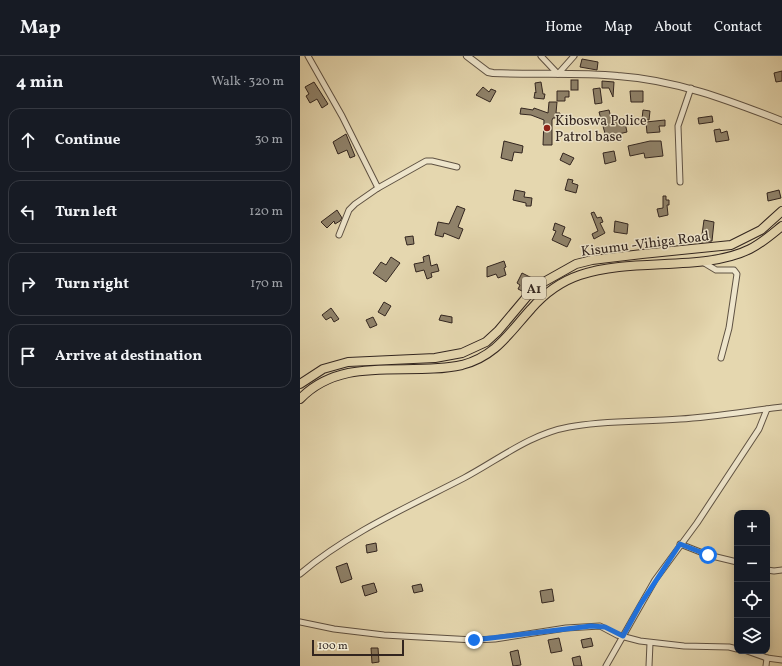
<!DOCTYPE html>
<html lang="en">
<head>
<meta charset="utf-8">
<style>
	:root { --surface:#171b24; --page:#20242c; --text:#f1f3f6; --muted:#9ea1a6; --line:#363941 }
	body { margin:0; font-family:Vollkorn,serif; background:var(--page); color:var(--text) }
	.controls { position:absolute; right:12px; bottom:12px; display:grid; overflow:hidden; border-radius:8px; box-shadow:0 2px 10px #0003 }
	.controls button { width:36px; height:36px; display:grid; place-items:center; padding:0; border:0; border-bottom:1px solid var(--line); background:var(--surface); color:var(--text); font:20px sans-serif }
	.scale { position:absolute; left:12px; bottom:10px; width:92px; box-sizing:border-box; padding-left:4px; border:2px solid #32251f; border-top:0; font-size:11px; line-height:14px; white-space:nowrap; color:#32251f; -webkit-text-stroke:3px #eee5cb; paint-order:stroke }
	.stop { position:absolute; width:12px; height:12px; margin:-9px; border:3px solid #1a73e8; border-radius:50%; background:#fff }
	.stop.end { background:#1a73e8; border-color:#fff; box-shadow:0 1px 4px #0008 }
	.list { margin:0; padding:0; list-style:none }
	h2 { display:flex; justify-content:space-between; align-items:center; height:52px; margin:0; padding:0 16px; font-size:17px }
	h2 small { font-size:13px; font-weight:400; color:var(--muted) }
	.list li { display:grid; grid-template-columns:26px 1fr auto; gap:12px; align-items:center; box-sizing:border-box; height:64px; margin:0 8px 8px; padding:0 8px; border:1px solid var(--line); border-radius:12px }
	.list b { display:block; font-size:15px; white-space:nowrap }
	.list em { font-size:13px; font-style:normal; color:var(--muted) }
	.icon { flex:none; width:22px; height:22px; fill:none; stroke:currentColor; stroke-width:2; stroke-linecap:round; stroke-linejoin:round }
	.map { position:relative; flex:none; width:482px; height:610px; overflow:hidden }
	header { display:flex; align-items:center; gap:24px; box-sizing:border-box; height:56px; padding:0 20px; background:var(--surface); border-bottom:1px solid var(--line) }
	header strong { font-size:19px }
	nav { display:flex; gap:22px; margin-inline-start:auto; font-size:14px }
	main { display:flex }
	aside { flex:1; background:var(--surface) }
	.map>svg:first-child { display:block }
	.building { fill:#8f826a; stroke:#32251f }
	.lines { fill:none; stroke-linecap:round; stroke-linejoin:round }
	.minor-casing { stroke:#5f5243; stroke-width:7 }
	.tertiary-casing { stroke:#5f5243; stroke-width:8 }
	.trunk-casing { stroke:#32251f; stroke-width:10 }
	.minor { stroke:#eee5cb; stroke-width:5 }
	.tertiary { stroke:#eee5cb; stroke-width:6 }
	.trunk { stroke:#e5d7af; stroke-width:8 }
	.route { stroke:#1a73e8; stroke-width:5 }
	.poi-dot { fill:#8f2418; stroke:#eee5cb; stroke-width:1.5 }
	.labels { text-anchor:middle; stroke-width:3; stroke-linejoin:round; paint-order:stroke }
	.shield { fill:#eee5cb; stroke:#6a5f53; stroke-width:1 }
	.shield-label { font-size:13px; font-weight:bold; fill:#32251f }
	.poi-label { font-size:14px; fill:#32251f; stroke:#eee5cb; text-anchor:start }
	.street-label { font-size:14px; fill:#32251f; stroke:#eee5cb }
</style>
</head>
<body>
<header>
<strong>Map</strong>
<nav><a>Home</a><a>Map</a><a>About</a><a>Contact</a></nav>
</header>
<main>
<aside>
<h2>4 min<small>Walk · 320 m</small></h2>
<ul class="list">
<li><svg class="icon" aria-label="ahead" viewBox="0 0 24 24"><path d="M12 20V5M6 11l6-6 6 6"/></svg><div><b>Continue</b></div><em>30 m</em></li>
<li><svg class="icon" aria-label="left" viewBox="0 0 24 24"><path d="M17 20v-9H6M10 6l-5 5 5 5"/></svg><div><b>Turn left</b></div><em>120 m</em></li>
<li><svg class="icon" aria-label="right" viewBox="0 0 24 24"><path d="M7 20v-9h11M14 6l5 5-5 5"/></svg><div><b>Turn right</b></div><em>170 m</em></li>
<li><svg class="icon" aria-label="arrive" viewBox="0 0 24 24"><path d="M6 21V4h12l-3 4 3 4H6"/></svg><div><b>Arrive at destination</b></div></li>
</ul>
</aside>
<div class="map">
<svg width="482" height="610" viewBox="0 0 482 610">
	<rect width="100%" height="100%" fill="#e5d7af"/>
	<filter id="stains"><feTurbulence type="fractalNoise" baseFrequency=".005" numOctaves="4"/><feColorMatrix values="0 0 0 0 .2 0 0 0 0 .09 0 0 0 0 .02 0 0 0 .5 -.17"/></filter>
	<radialGradient id="worn" r=".72"><stop offset=".6" stop-color="#630" stop-opacity="0"/><stop offset="1" stop-color="#630" stop-opacity=".3"/></radialGradient>
	<g class="building">
		<path d="M 282,3 L 298,6 L 297,14 L 280,11 Z"/>
		<path d="M 482,15 L 482,25 L 476,26 L 474,17 Z"/>
		<rect x="271" y="24" width="7" height="10"/>
		<path d="M 302,25 L 314,26 L 313,41 L 309,32 L 302,32 Z"/>
		<path d="M 14,26 L 28,48 L 22,52 L 17,43 L 10,47 L 6,40 L 9,38 L 5,31 Z"/>
		<path d="M 241,26 L 243,38 L 245,38 L 244,43 L 234,42 L 235,36 L 236,37 L 235,27 Z"/>
		<path d="M 183,31 L 189,36 L 191,33 L 196,35 L 190,46 L 176,39 Z"/>
		<path d="M 300,32 L 302,47 L 295,48 L 293,33 Z"/>
		<path d="M 257,35 L 269,35 L 269,41 L 265,41 L 265,45 L 257,45 Z"/>
		<path d="M 330,35 L 343,35 L 343,46 L 331,46 Z"/>
		<path d="M 249,46 L 257,46 L 256,57 L 260,57 L 260,62 L 253,62 L 252,64 L 252,89 L 243,89 L 244,64 L 231,59 L 220,58 L 221,52 L 233,54 L 234,52 L 248,57 Z"/>
		<path d="M 309,54 L 312,65 L 324,62 L 327,76 L 306,81 L 299,56 Z"/>
		<path d="M 343,54 L 350,55 L 349,64 L 342,63 Z"/>
		<path d="M 412,60 L 413,66 L 399,68 L 398,62 Z"/>
		<path d="M 365,64 L 365,70 L 359,70 L 360,76 L 347,77 L 346,66 Z"/>
		<path d="M 420,73 L 421,77 L 427,75 L 429,84 L 416,86 L 414,74 Z"/>
		<path d="M 46,78 L 55,100 L 50,102 L 47,94 L 38,98 L 33,86 Z"/>
		<path d="M 204,85 L 223,90 L 222,97 L 214,96 L 212,105 L 201,102 Z"/>
		<path d="M 350,85 L 361,85 L 363,100 L 345,102 L 344,97 L 330,100 L 328,90 Z"/>
		<path d="M 314,95 L 316,105 L 305,108 L 303,97 Z"/>
		<path d="M 263,97 L 274,102 L 270,109 L 260,104 Z"/>
		<path d="M 268,123 L 273,124 L 272,127 L 278,129 L 276,137 L 265,134 Z"/>
		<path d="M 215,134 L 225,136 L 224,141 L 232,142 L 231,150 L 226,150 L 226,147 L 213,144 Z"/>
		<path d="M 479,134 L 481,142 L 468,145 L 467,137 Z"/>
		<path d="M 363,140 L 366,140 L 366,144 L 369,144 L 369,149 L 367,149 L 368,159 L 359,161 L 357,153 L 363,152 Z"/>
		<path d="M 157,150 L 165,153 L 158,171 L 163,173 L 159,183 L 144,177 L 143,181 L 135,179 L 138,166 L 149,168 Z"/>
		<path d="M 37,154 L 42,162 L 40,165 L 35,168 L 34,165 L 27,172 L 21,166 Z"/>
		<path d="M 294,156 L 297,162 L 301,161 L 303,166 L 300,167 L 305,177 L 294,183 L 292,178 L 298,175 L 291,157 Z"/>
		<path d="M 404,164 L 414,166 L 412,185 L 401,186 Z"/>
		<path d="M 315,165 L 328,168 L 327,178 L 314,176 Z"/>
		<path d="M 255,167 L 265,171 L 262,179 L 271,183 L 267,191 L 252,184 L 256,175 L 253,174 Z"/>
		<path d="M 113,180 L 114,188 L 107,189 L 105,181 Z"/>
		<path d="M 129,199 L 131,210 L 137,208 L 139,215 L 131,217 L 132,221 L 127,223 L 124,214 L 116,216 L 114,208 L 124,206 L 123,201 Z"/>
		<path d="M 91,201 L 100,207 L 86,226 L 73,217 L 81,206 L 86,209 Z"/>
		<path d="M 204,205 L 206,211 L 204,212 L 206,219 L 198,222 L 196,218 L 187,221 L 187,211 Z"/>
		<path d="M 222,217 L 232,222 L 224,236 L 218,233 L 220,229 L 217,227 Z"/>
		<path d="M 84,246 L 91,250 L 85,260 L 78,256 Z"/>
		<path d="M 31,252 L 39,263 L 34,266 L 31,261 L 26,264 L 22,259 Z"/>
		<path d="M 141,259 L 152,261 L 152,267 L 139,264 Z"/>
		<path d="M 73,261 L 77,269 L 70,272 L 66,264 Z"/>
		<path d="M 76,487 L 77,495 L 67,497 L 66,489 Z"/>
		<path d="M 47,507 L 52,523 L 41,527 L 36,511 Z"/>
		<path d="M 74,527 L 77,536 L 65,540 L 62,530 Z"/>
		<path d="M 121,528 L 123,535 L 114,537 L 112,530 Z"/>
		<path d="M 252,533 L 254,545 L 242,547 L 240,535 Z"/>
		<path d="M 259,582 L 262,595 L 251,597 L 248,584 Z"/>
		<path d="M 291,582 L 293,590 L 283,592 L 281,584 Z"/>
		<path d="M 71,592 L 78,592 L 79,606 L 72,607 Z"/>
		<path d="M 218,594 L 221,609 L 213,610 L 210,596 Z"/>
		<path d="M 280,600 L 282,610 L 274,610 L 272,602 Z"/>
	</g>
	<g class="lines">
		<g class="minor-casing">
			<g id="minor">
				<path d="M 8,0 L 42,60 L 78,132 L 126,105 L 132,105 L 157,111"/>
				<path d="M 241,0 L 258,18 L 274,0"/>
				<path d="M 380,126 L 378,70 L 391,32"/>
				<path d="M 39,179 L 49,154 L 55,148 L 78,132"/>
				<path d="M 401,205 L 416,214 L 434,214 L 437,218 L 429,272 L 421,302"/>
				<path d="M 380,488 L 408,499 L 437,506"/>
				<path d="M 467,514 L 474,515 L 482,514"/>
				<path d="M 0,518 C 48,477 108,451 164,422 C 198,404 230,378 269,371 C 305,364 343,366 380,363 C 414,361 448,355 482,351"/>
				<path d="M 0,566 L 34,573 L 84,579 L 174,584 L 195,583 L 266,572 L 300,570 L 317,579 L 340,585 L 384,590 L 429,591 L 437,593"/>
				<path d="M 447,595 L 467,602 L 482,604"/>
				<path d="M 306,610 L 355,524 L 397,467 L 459,373 L 467,353"/>
				<path d="M 349,610 L 350,587"/>
				<path d="M 466,610 L 467,602"/>
			</g>
		</g>
		<g class="tertiary-casing">
			<path id="tertiary" d="M 167,0 L 188,16 L 193,17 C 234,19 276,16 318,20 C 376,24 428,44 482,65"/>
		</g>
		<g class="trunk-casing">
			<g id="trunk">
				<path d="M 0,328 L 23,313 L 48,306 L 135,302 L 162,297 L 186,286 L 198,275 L 235,231 L 276,208 L 292,204 L 342,198 L 431,189 L 461,174 L 482,155"/>
				<path d="M 0,343 C 43,298 108,321 162,309 C 196,300 209,277 231,253 C 244,238 262,225 280,219 C 332,201 404,216 450,193 C 462,187 472,178 482,170"/>
			</g>
		</g>
		<use href="#minor" class="minor"/>
		<use href="#tertiary" class="tertiary"/>
		<use href="#trunk" class="trunk"/>
	</g>
	<g class="lines">
		<path class="route" d="M 174,584 L 291,570 L 305,571 L 323,580 L 340,549 L 380,488 L 408,499"/>
	</g>
	<circle class="poi-dot" cx="247" cy="72" r="4"/>
	<g class="labels">
		<rect class="shield" x="222" y="221" width="24" height="22" rx="3"/>
		<g class="shield-label">
			<text x="234" y="237">A1</text>
		</g>
		<g class="poi-label">
			<text x="255" y="69">Kiboswa Police<tspan x="255" dy="16">Patrol base</tspan></text>
		</g>
		<g class="street-label">
			<text transform="translate(345 187) rotate(-7)" y="5">Kisumu -Vihiga Road</text>
		</g>
	</g>
	<rect width="100%" height="100%" filter="url(#stains)"/>
	<rect width="100%" height="100%" fill="url(#worn)"/>
</svg>
<div class="controls">
<button>+</button>
<button>−</button>
<button><svg class="icon" aria-label="locate" viewBox="0 0 24 24"><circle cx="12" cy="12" r="6"/><path d="M12 2v4M12 18v4M2 12h4M18 12h4"/></svg></button>
<button><svg class="icon" aria-label="layers" viewBox="0 0 24 24"><path d="M12 4l9 5-9 5-9-5zM3 14l9 5 9-5"/></svg></button>
</div>
<div class="scale">100 m</div>
<div class="stop" style="left:408px;top:499px"></div>
<div class="stop end" style="left:174px;top:584px"></div>
</div>
</main>
</body>
</html>
